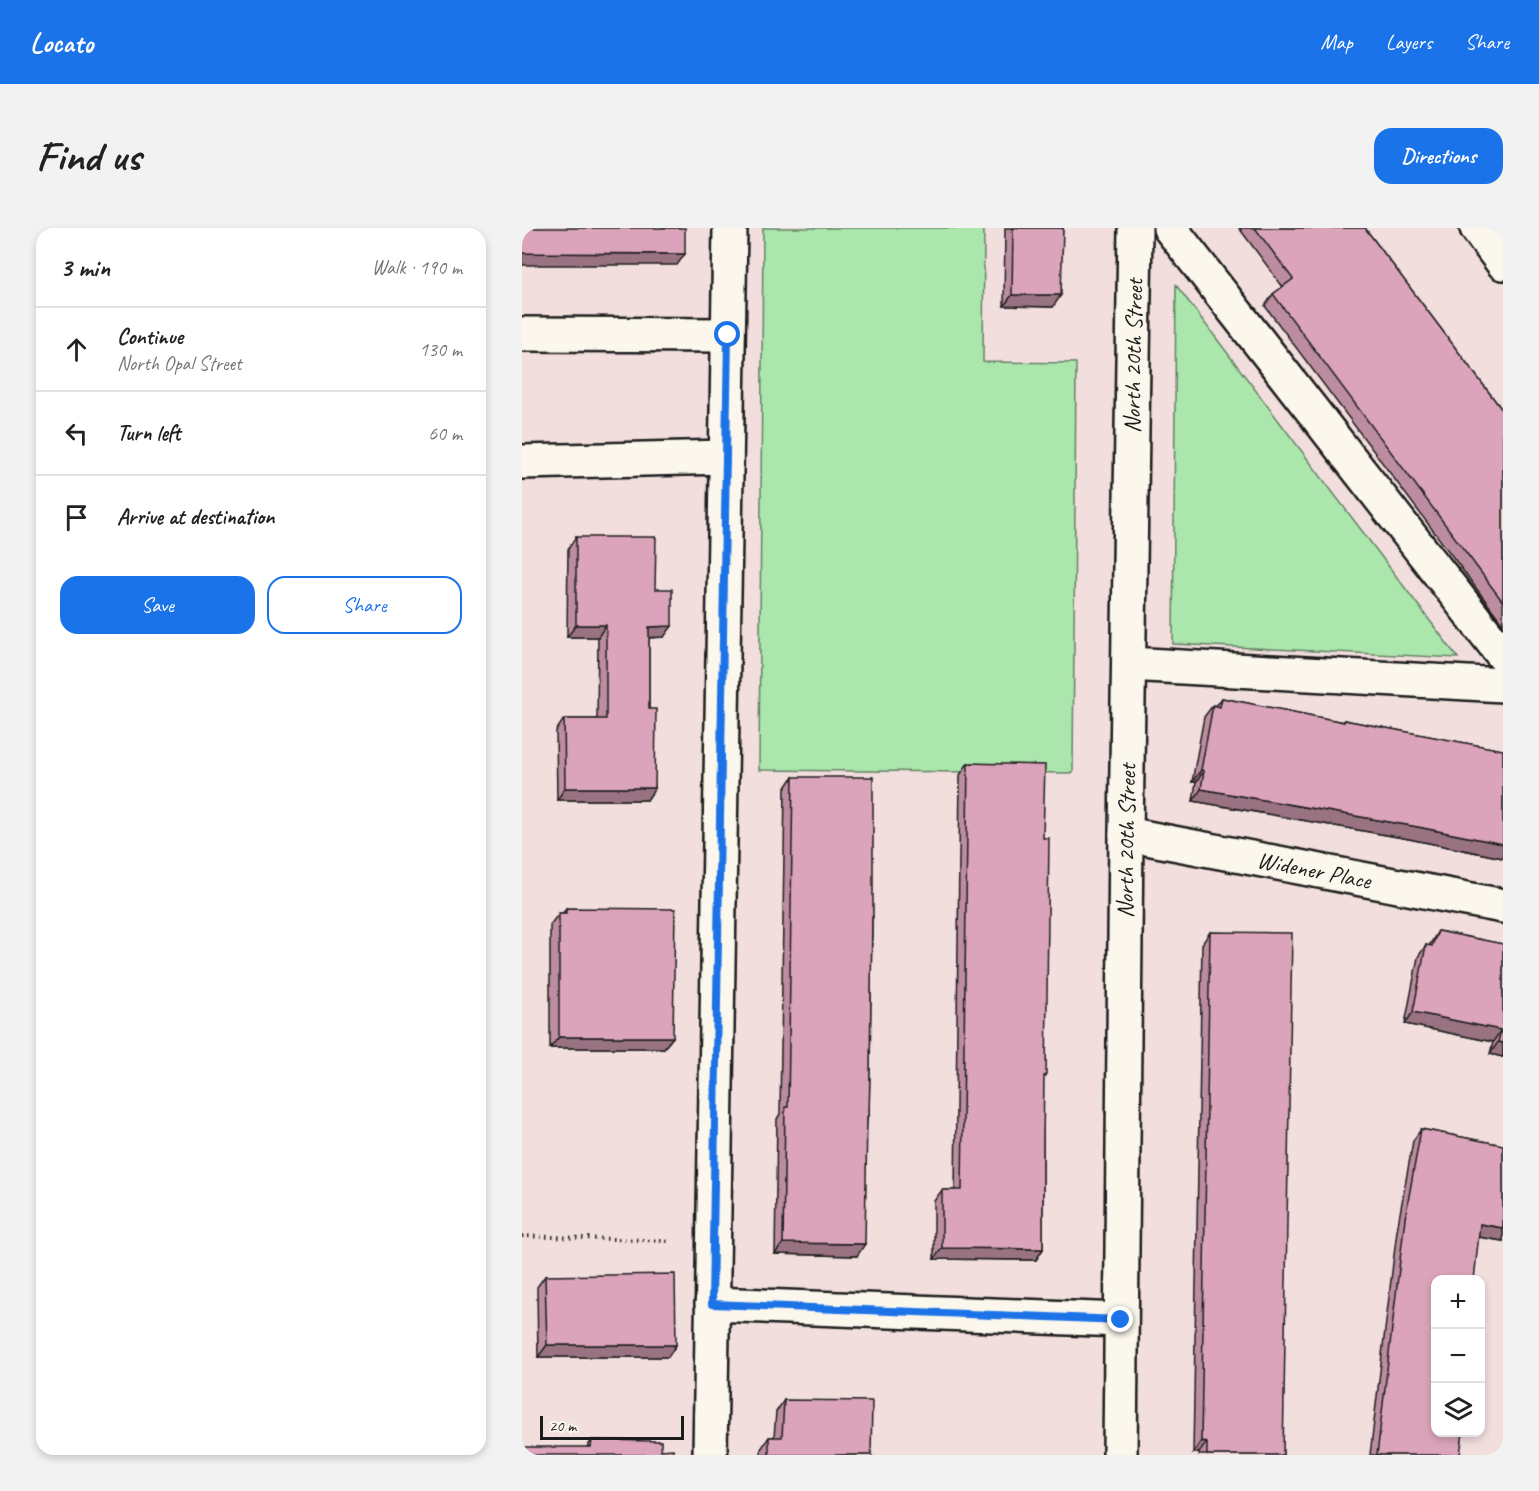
<!DOCTYPE html>
<html lang="en">
<head>
<meta charset="utf-8">
<style>
	:root { --surface:#fff; --page:#f2f2f2; --text:#222; --muted:#767676; --line:#e0e0e0; --accent:#1a73e8 }
	body { margin:0; font-family:Caveat,sans-serif; background:var(--page); color:var(--text) }
	.controls { position:absolute; right:18px; bottom:18px; display:grid; overflow:hidden; border-radius:12px; box-shadow:0 3px 9px #0003 }
	.controls button { width:54px; height:54px; display:grid; place-items:center; padding:0; border:0; border-bottom:2px solid var(--line); background:var(--surface); color:var(--text); font:30px sans-serif }
	.scale { position:absolute; left:18px; bottom:15px; width:144px; box-sizing:border-box; padding-left:6px; border:3px solid #1c1c1c; border-top:0; font-size:16px; line-height:21px; white-space:nowrap; color:#1c1c1c; -webkit-text-stroke:4px #fbf7ec; paint-order:stroke }
	.stop { position:absolute; width:18px; height:18px; margin:-14px; border:4px solid #1a73e8; border-radius:50%; background:#fff }
	.stop.end { background:#1a73e8; border-color:#fff; box-shadow:0 2px 6px #0008 }
	.list { margin:0; padding:0; list-style:none }
	h2 { display:flex; justify-content:space-between; align-items:center; height:78px; margin:0; padding:0 24px; font-size:26px }
	h2 small { font-size:20px; font-weight:400; color:var(--muted) }
	.list li { display:grid; grid-template-columns:39px 1fr auto; gap:18px; align-items:center; box-sizing:border-box; height:84px; padding:0 24px; border-top:2px solid var(--line) }
	.list b { display:block; font-size:22px; white-space:nowrap }
	.list p { margin:0; font-size:20px; white-space:nowrap; color:var(--muted) }
	.list em { font-size:20px; font-style:normal; color:var(--muted) }
	.actions { display:flex; gap:12px; padding:18px 24px }
	.actions a { flex:1; padding:14px 0; border:2px solid var(--accent); border-radius:18px; text-align:center; font-size:21px; color:var(--accent) }
	.actions .main { background:var(--accent); color:#fff }
	.icon { flex:none; width:33px; height:33px; fill:none; stroke:currentColor; stroke-width:2; stroke-linecap:round; stroke-linejoin:round }
	.map { position:relative; flex:none; width:981px; height:1227px; overflow:hidden; border-radius:18px }
	header { display:flex; align-items:center; gap:36px; box-sizing:border-box; height:84px; padding:0 30px; background:var(--accent); color:#fff }
	header strong { font-size:28px }
	nav { display:flex; gap:33px; margin-inline-start:auto; font-size:21px }
	.intro { display:flex; align-items:center; justify-content:space-between; box-sizing:border-box; height:144px; padding:0 36px }
	h1 { margin:0; font-size:42px }
	.button { padding:15px 27px; border-radius:18px; background:var(--accent); color:#fff; font-size:21px; font-weight:700 }
	main { display:flex; gap:36px; padding:0 36px }
	aside { flex:1; background:var(--surface); border-radius:18px; box-shadow:0 3px 9px #0003 }
	.map>svg:first-child { display:block }
	.green { fill:#abe6ac; stroke:#648164; stroke-width:1.5 }
	.lines { fill:none; stroke-linecap:round; stroke-linejoin:round }
	.minor-casing { stroke:#1c1c1c; stroke-width:38 }
	.path { stroke:#1c1c1c; stroke-width:4; stroke-dasharray:1.5 4.5; stroke-linecap:butt }
	.minor { stroke:#fbf7ec; stroke-width:33 }
	.wall { fill:#bc8da0; stroke:#1c1c1c; stroke-width:1.5 }
	.shaded-wall { fill:#997382; stroke:#1c1c1c; stroke-width:1.5 }
	.building { fill:#dba4ba; stroke:#1c1c1c; stroke-width:1.5 }
	.route { stroke:#1a73e8; stroke-width:8 }
	.labels { text-anchor:middle; stroke-width:5; stroke-linejoin:round; paint-order:stroke }
	.street-label { font-size:24px; fill:#1c1c1c; stroke:#fbf7ec }
</style>
</head>
<body>
<header>
<strong>Locato</strong>
<nav><a>Map</a><a>Layers</a><a>Share</a></nav>
</header>
<div class="intro"><h1>Find us</h1><a class="button">Directions</a></div>
<main>
<aside>
<h2>3 min<small>Walk · 190 m</small></h2>
<ul class="list">
<li><svg class="icon" aria-label="ahead" viewBox="0 0 24 24"><path d="M12 20V5M6 11l6-6 6 6"/></svg><div><b>Continue</b><p>North Opal Street</p></div><em>130 m</em></li>
<li><svg class="icon" aria-label="left" viewBox="0 0 24 24"><path d="M17 20v-9H6M10 6l-5 5 5 5"/></svg><div><b>Turn left</b></div><em>60 m</em></li>
<li><svg class="icon" aria-label="arrive" viewBox="0 0 24 24"><path d="M6 21V4h12l-3 4 3 4H6"/></svg><div><b>Arrive at destination</b></div></li>
</ul>
<div class="actions"><a class="main">Save</a><a>Share</a></div>
</aside>
<div class="map">
<svg width="981" height="1227" viewBox="0 0 981 1227">
	<rect width="100%" height="100%" fill="#f1dedd"/>
	<filter id="ink" filterUnits="userSpaceOnUse"><feTurbulence type="fractalNoise" baseFrequency=".0167" numOctaves="2"/><feDisplacementMap in="SourceGraphic" scale="12" xChannelSelector="R" yChannelSelector="G"/><feConvolveMatrix kernelMatrix="1 2 1 2 8 2 1 2 1" color-interpolation-filters="sRGB"/></filter>
	<g filter="url(#ink)">
		<g class="green">
			<path d="M 241,0 L 462,0 L 461,134 L 554,135 L 551,545 L 237,542 Z"/>
			<path d="M 654,57 L 936,430 L 651,416 Z"/>
		</g>
		<g class="lines">
			<g class="minor-casing">
				<g id="minor">
					<path d="M 648,0 L 981,427"/>
					<path d="M 955,0 L 981,35"/>
					<path d="M 0,106 L 206,107"/>
					<path d="M 0,234 L 204,229"/>
					<path d="M 607,436 L 981,457"/>
					<path d="M 604,606 L 981,678"/>
					<path d="M 190,1076 L 599,1092"/>
					<path d="M 188,1227 L 208,0"/>
					<path d="M 598,1227 L 604,606 L 613,0"/>
				</g>
			</g>
			<path class="path" d="M 0,1008 L 149,1013"/>
			<use href="#minor" class="minor"/>
		</g>
		<g class="wall">
			<path d="M 483,0 L 541,0 L 531,79 L 482,78 Z"/>
			<path d="M 717,0 L 843,0 L 981,183 L 981,396 L 743,78 L 751,66 L 761,59 Z"/>
			<path d="M 54,309 L 133,361 L 142,409 L 127,410 L 127,481 L 133,560 L 125,572 L 35,572 L 34,503 L 42,491 L 75,491 L 76,409 L 45,409 L 46,321 Z"/>
			<path d="M 700,470 L 821,494 L 822,492 L 981,522 L 981,630 L 887,611 L 671,573 L 674,554 L 670,554 L 682,489 L 691,477 L 694,478 Z"/>
			<path d="M 446,535 L 521,610 L 521,1021 L 514,1032 L 412,1031 L 412,973 L 420,962 L 433,962 L 438,547 Z"/>
			<path d="M 271,549 L 351,689 L 350,692 L 347,888 L 345,892 L 335,1028 L 253,1026 L 255,891 L 258,886 L 263,561 Z"/>
			<path d="M 44,680 L 151,809 L 142,820 L 28,820 L 28,697 L 37,685 L 41,685 Z"/>
			<path d="M 916,703 L 981,716 L 981,829 L 968,826 L 971,814 L 883,796 L 896,729 L 904,717 L 907,718 Z"/>
			<path d="M 688,704 L 761,1227 L 677,1227 L 677,1225 L 671,1225 L 680,716 Z"/>
			<path d="M 899,901 L 981,917 L 981,1013 L 957,1009 L 914,1052 L 938,1227 L 848,1227 L 875,1002 L 891,913 Z"/>
			<path d="M 23,1048 L 154,1117 L 146,1129 L 16,1129 L 15,1059 Z"/>
			<path d="M 262,1172 L 349,1227 L 239,1227 L 239,1221 L 247,1209 L 252,1209 L 254,1184 Z"/>
			<path d="M 70,1212 L 139,1222 L 65,1219 Z"/>
		</g>
		<g class="shaded-wall">
			<path d="M 0,25 L 163,26 L 155,37 L 0,37 Z"/>
			<path d="M 490,67 L 539,67 L 531,79 L 482,78 Z"/>
			<path d="M 54,397 L 84,397 L 76,409 L 45,409 Z"/>
			<path d="M 150,398 L 142,409 L 119,410 L 127,399 Z"/>
			<path d="M 679,542 L 682,543 L 674,554 L 670,554 Z"/>
			<path d="M 43,560 L 133,560 L 125,572 L 35,572 Z"/>
			<path d="M 679,561 L 896,599 L 981,616 L 981,630 L 887,611 L 671,573 Z"/>
			<path d="M 891,784 L 979,802 L 971,814 L 883,796 Z"/>
			<path d="M 37,809 L 151,809 L 142,820 L 28,820 Z"/>
			<path d="M 976,814 L 981,815 L 981,829 L 968,826 Z"/>
			<path d="M 958,996 L 981,1000 L 981,1013 L 950,1008 Z"/>
			<path d="M 261,1015 L 343,1016 L 335,1028 L 253,1026 Z"/>
			<path d="M 420,1020 L 521,1021 L 514,1032 L 412,1031 Z"/>
			<path d="M 25,1117 L 154,1117 L 146,1129 L 16,1129 Z"/>
			<path d="M 679,1213 L 685,1214 L 677,1225 L 671,1225 Z"/>
		</g>
		<g class="building">
			<path d="M 0,0 L 163,0 L 163,26 L 0,25 Z"/>
			<path d="M 491,0 L 541,0 L 539,67 L 490,67 Z"/>
			<path d="M 733,0 L 843,0 L 981,183 L 981,374 L 751,66 L 771,51 Z"/>
			<path d="M 54,309 L 134,309 L 133,361 L 150,361 L 150,398 L 127,399 L 127,481 L 134,481 L 133,560 L 43,560 L 42,491 L 84,491 L 84,397 L 54,397 Z"/>
			<path d="M 700,470 L 822,494 L 822,492 L 981,522 L 981,616 L 896,599 L 679,561 L 682,543 L 679,542 L 691,477 L 698,479 Z"/>
			<path d="M 446,535 L 523,537 L 521,610 L 527,610 L 524,848 L 522,848 L 521,913 L 521,1021 L 420,1020 L 420,962 L 440,962 Z"/>
			<path d="M 271,549 L 351,549 L 351,689 L 350,689 L 348,845 L 347,888 L 345,889 L 343,1016 L 261,1015 L 263,879 L 266,879 Z"/>
			<path d="M 44,680 L 153,681 L 151,809 L 37,809 L 37,685 L 44,685 Z"/>
			<path d="M 916,703 L 981,716 L 981,815 L 976,814 L 979,802 L 891,784 L 904,717 L 910,718 Z"/>
			<path d="M 688,704 L 770,705 L 761,1227 L 685,1227 L 685,1214 L 679,1213 Z"/>
			<path d="M 899,901 L 981,917 L 981,1000 L 958,996 L 952,1052 L 914,1052 L 914,1204 L 941,1204 L 938,1227 L 855,1227 L 883,990 Z"/>
			<path d="M 153,1046 L 154,1117 L 25,1117 L 23,1048 Z"/>
			<path d="M 262,1172 L 350,1173 L 349,1227 L 247,1227 L 247,1209 L 260,1209 Z"/>
			<path d="M 70,1212 L 139,1213 L 139,1222 L 151,1221 L 151,1227 L 0,1227 L 0,1219 L 69,1219 Z"/>
		</g>
	</g>
	<g class="lines" filter="url(#ink)">
		<path class="route" d="M 206,107 L 190,1076 L 599,1092"/>
	</g>
	<g class="labels">
		<g class="street-label">
			<text transform="translate(611 128) rotate(-89)" y="8">North 20th Street</text>
			<text transform="translate(604 613) rotate(-89)" y="8">North 20th Street</text>
			<text transform="translate(792 642) rotate(11)" y="8">Widener Place</text>
		</g>
	</g>
</svg>
<div class="controls">
<button>+</button>
<button>−</button>
<button><svg class="icon" aria-label="layers" viewBox="0 0 24 24"><path d="M12 4l9 5-9 5-9-5zM3 14l9 5 9-5"/></svg></button>
</div>
<div class="scale">20 m</div>
<div class="stop" style="left:206px;top:107px"></div>
<div class="stop end" style="left:599px;top:1092px"></div>
</div>
</main>
</body>
</html>
